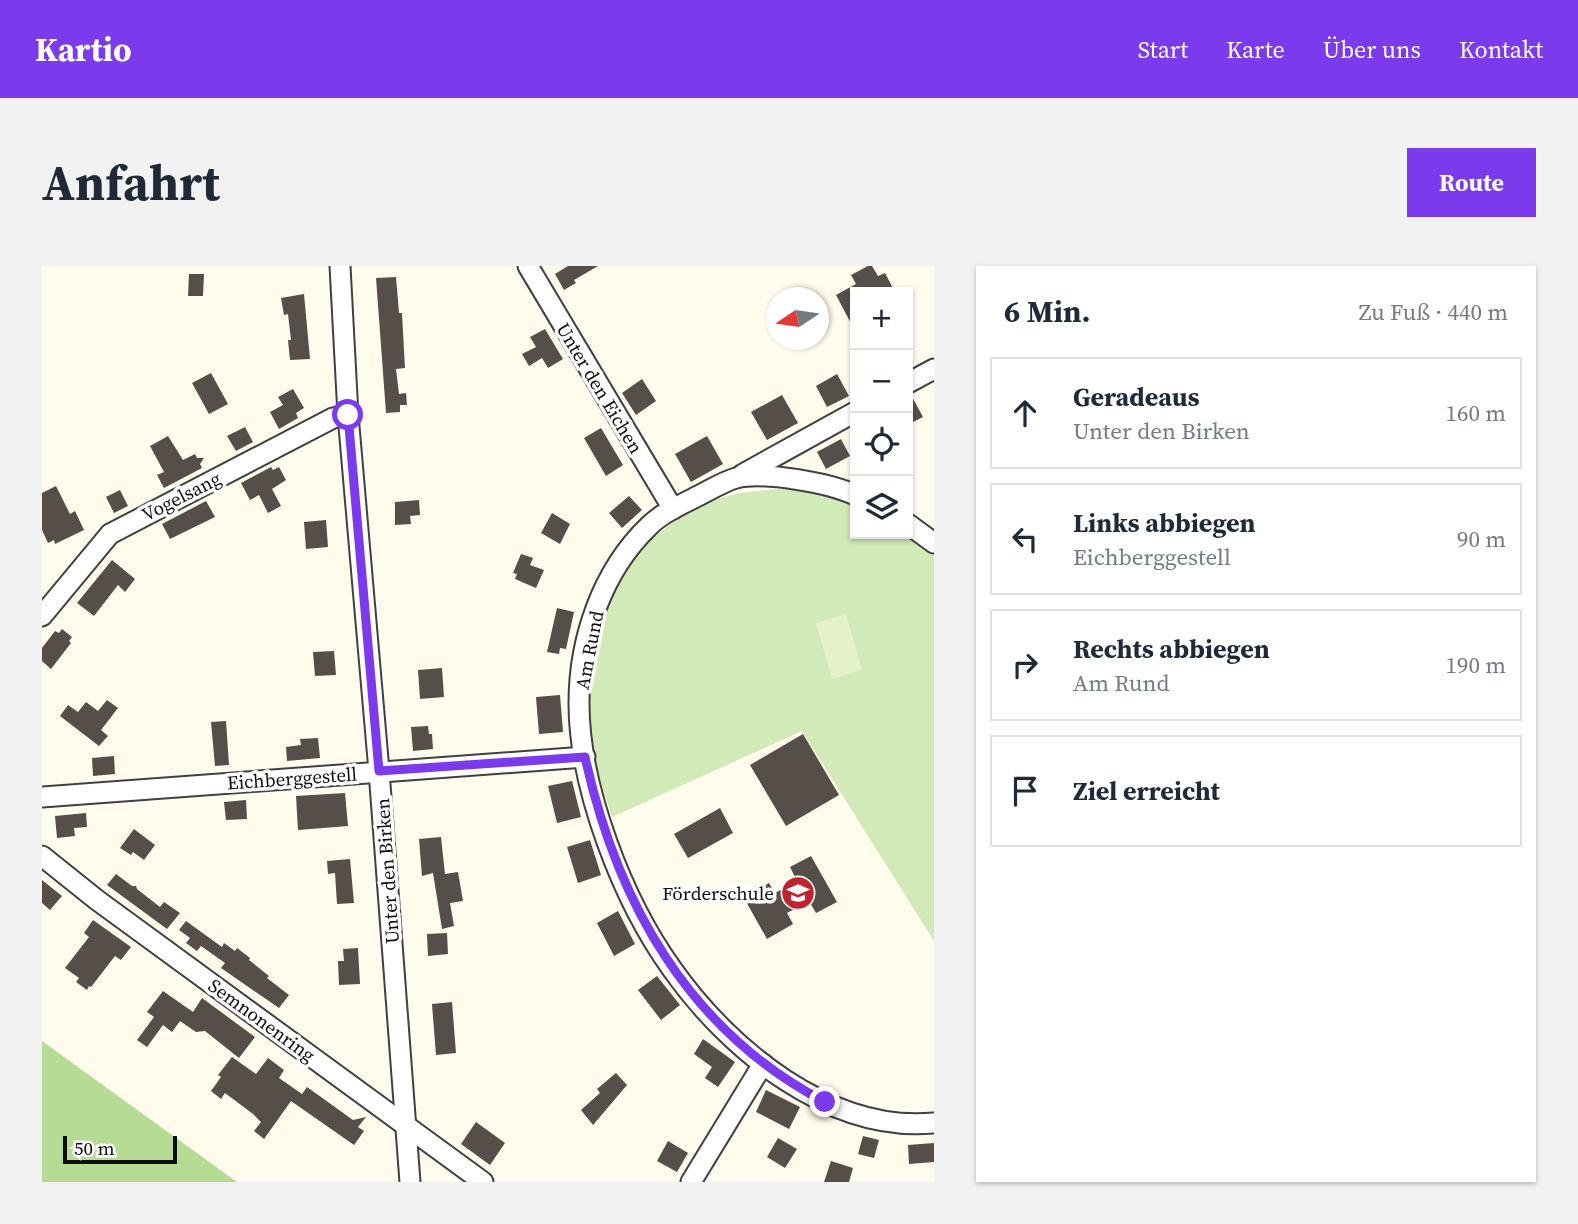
<!DOCTYPE html>
<html lang="de">
<head>
<meta charset="utf-8">
<style>
	:root { --surface:#fff; --page:#f2f2f3; --text:#1f2937; --muted:#747a83; --line:#e0e1e3; --accent:#7c3aed }
	body { margin:0; font-family:"Source Serif 4",serif; background:var(--page); color:var(--text) }
	.controls { position:absolute; right:21px; top:21px; display:grid; overflow:hidden; border-radius:0px; box-shadow:0 2px 5px #0004 }
	.controls button { width:63px; height:63px; display:grid; place-items:center; padding:0; border:0; border-bottom:2px solid var(--line); background:var(--surface); color:var(--text); font:35px sans-serif }
	.compass { position:absolute; left:724px; top:21px; width:63px; height:63px; border-radius:50%; background:var(--surface); box-shadow:0 2px 5px #0004; rotate:257deg }
	.scale { position:absolute; left:21px; bottom:18px; width:114px; box-sizing:border-box; padding-left:7px; border:4px solid #0d0d0d; border-top:0; font-size:19px; line-height:24px; white-space:nowrap; color:#0d0d0d; -webkit-text-stroke:5px #fff; paint-order:stroke }
	.stop { position:absolute; width:21px; height:21px; margin:-16px; border:5px solid #7c3aed; border-radius:50%; background:#fff }
	.stop.end { background:#7c3aed; border-color:#fff; box-shadow:0 2px 7px #0008 }
	.list { margin:0; padding:0; list-style:none }
	h2 { display:flex; justify-content:space-between; align-items:center; height:91px; margin:0; padding:0 28px; font-size:30px }
	h2 small { font-size:23px; font-weight:400; color:var(--muted) }
	.list li { display:grid; grid-template-columns:46px 1fr auto; gap:21px; align-items:center; box-sizing:border-box; height:112px; margin:0 14px 14px; padding:0 14px; border:2px solid var(--line); border-radius:0px }
	.list b { display:block; font-size:26px; white-space:nowrap }
	.list p { margin:0; font-size:23px; white-space:nowrap; color:var(--muted) }
	.list em { font-size:23px; font-style:normal; color:var(--muted) }
	.icon { flex:none; width:38px; height:38px; fill:none; stroke:currentColor; stroke-width:2; stroke-linecap:round; stroke-linejoin:round }
	.map { position:relative; flex:none; width:892px; height:916px; overflow:hidden; border-radius:0px }
	header { display:flex; align-items:center; gap:42px; box-sizing:border-box; height:98px; padding:0 35px; background:var(--accent); color:#fff }
	header strong { font-size:33px }
	nav { display:flex; gap:38px; margin-inline-start:auto; font-size:24px }
	.intro { display:flex; align-items:center; justify-content:space-between; box-sizing:border-box; height:168px; padding:0 42px }
	h1 { margin:0; font-size:49px }
	.button { padding:18px 32px; border-radius:0px; background:var(--accent); color:#fff; font-size:24px; font-weight:700 }
	main { display:flex; gap:42px; padding:0 42px }
	aside { flex:1; background:var(--surface); border-radius:0px; box-shadow:0 2px 5px #0004 }
	.map>svg:first-child { display:block }
	.green { fill:#d2eab7 }
	.forest { fill:#b6db95 }
	.pitch { fill:#e4f1c9 }
	.building { fill:#564e49 }
	.lines { fill:none; stroke-linecap:round; stroke-linejoin:round }
	.minor-casing { stroke:#404040; stroke-width:23 }
	.minor { stroke:#fff; stroke-width:19 }
	.route { stroke:#7c3aed; stroke-width:9 }
	.labels { text-anchor:middle; stroke-width:7; stroke-linejoin:round; paint-order:stroke }
	.street-label { font-size:19px; fill:#0d0d0d; stroke:#fff }
	.poi-label { font-size:19px; fill:#0d0d0d; stroke:#fff; text-anchor:end }
</style>
</head>
<body>
<header>
<strong>Kartio</strong>
<nav><a>Start</a><a>Karte</a><a>Über uns</a><a>Kontakt</a></nav>
</header>
<div class="intro"><h1>Anfahrt</h1><a class="button">Route</a></div>
<main>
<div class="map">
<svg width="892" height="916" viewBox="0 0 892 916">
	<rect width="100%" height="100%" fill="#fffbed"/>
	<path class="green" d="M 741,223 C 765,226 791,228 813,239 L 813,268 L 866,268 L 892,287 L 892,675 L 760,465 L 570,551 C 563,528 553,504 550,480 C 543,415 553,334 599,283 C 604,277 612,272 619,266 C 633,253 650,242 668,235 C 692,227 717,224 741,223 Z"/>
	<path class="forest" d="M 0,775 L 195,916 L 0,916 Z"/>
	<path class="pitch" d="M 804,348 L 820,404 L 790,413 L 774,357 Z"/>
	<g class="building">
		<path d="M 526,0 L 556,0 L 532,14 L 534,17 L 522,24 L 513,8 Z"/>
		<path d="M 826,0 L 830,0 L 836,10 L 843,7 L 853,26 L 813,26 L 813,65 L 794,29 L 814,18 L 809,9 Z"/>
		<path d="M 147,8 L 162,8 L 161,30 L 146,30 Z"/>
		<path d="M 354,11 L 357,47 L 360,47 L 363,102 L 354,103 L 357,128 L 364,127 L 365,139 L 358,139 L 358,146 L 344,147 L 334,12 Z"/>
		<path d="M 262,28 L 268,93 L 248,94 L 246,74 L 249,74 L 246,48 L 242,49 L 239,32 Z"/>
		<path d="M 503,63 L 521,93 L 506,102 L 500,92 L 487,100 L 480,88 L 494,81 L 488,71 Z"/>
		<path d="M 169,107 L 186,138 L 167,148 L 150,117 Z"/>
		<path d="M 795,108 L 807,130 L 785,141 L 774,120 Z"/>
		<path d="M 600,113 L 614,135 L 594,149 L 580,127 Z"/>
		<path d="M 251,123 L 262,142 L 254,147 L 256,152 L 237,163 L 228,146 L 241,139 L 236,131 Z"/>
		<path d="M 740,129 L 756,157 L 725,174 L 709,146 Z"/>
		<path d="M 866,129 L 869,129 L 881,151 L 869,157 L 866,151 Z"/>
		<path d="M 203,161 L 211,176 L 194,185 L 185,170 Z"/>
		<path d="M 559,162 L 581,199 L 564,210 L 542,172 Z"/>
		<path d="M 126,170 L 141,194 L 153,188 L 155,192 L 162,192 L 158,198 L 160,202 L 122,222 L 115,209 L 122,206 L 108,180 Z"/>
		<path d="M 665,170 L 681,198 L 649,216 L 633,188 Z"/>
		<path d="M 799,173 L 808,190 L 784,203 L 775,186 Z"/>
		<path d="M 229,201 L 231,204 L 237,201 L 244,214 L 230,223 L 239,240 L 226,247 L 217,229 L 208,234 L 199,217 Z"/>
		<path d="M 14,220 L 28,248 L 33,245 L 42,264 L 13,278 L 12,274 L 6,277 L 0,264 L 0,227 Z"/>
		<path d="M 78,224 L 86,240 L 72,247 L 64,231 Z"/>
		<path d="M 587,230 L 600,244 L 580,262 L 567,247 Z"/>
		<path d="M 377,234 L 378,249 L 368,250 L 369,258 L 353,259 L 353,236 Z"/>
		<path d="M 164,235 L 173,251 L 128,273 L 120,258 Z"/>
		<path d="M 510,247 L 528,258 L 518,278 L 499,267 Z"/>
		<path d="M 284,254 L 286,281 L 264,283 L 262,256 Z"/>
		<path d="M 479,288 L 491,292 L 488,299 L 502,304 L 494,322 L 473,313 L 475,308 L 471,307 Z"/>
		<path d="M 70,294 L 93,313 L 83,326 L 76,319 L 52,350 L 35,337 Z"/>
		<path d="M 515,342 L 532,346 L 524,383 L 518,382 L 517,388 L 505,386 Z"/>
		<path d="M 20,363 L 30,371 L 27,375 L 29,377 L 9,403 L 0,395 L 0,382 L 13,365 L 17,367 Z"/>
		<path d="M 292,385 L 294,409 L 273,410 L 271,386 Z"/>
		<path d="M 400,402 L 402,431 L 378,433 L 376,404 Z"/>
		<path d="M 518,429 L 521,466 L 497,468 L 494,431 Z"/>
		<path d="M 65,434 L 76,442 L 59,464 L 66,470 L 57,480 L 18,450 L 26,439 L 36,446 L 44,436 L 56,445 Z"/>
		<path d="M 184,455 L 187,499 L 173,500 L 169,456 Z"/>
		<path d="M 386,460 L 387,468 L 390,468 L 391,483 L 371,485 L 369,461 Z"/>
		<path d="M 761,468 L 797,529 L 744,560 L 708,499 Z"/>
		<path d="M 276,472 L 278,492 L 245,495 L 244,481 L 259,479 L 258,473 Z"/>
		<path d="M 72,490 L 73,508 L 51,510 L 50,492 Z"/>
		<path d="M 530,515 L 539,551 L 515,557 L 506,520 Z"/>
		<path d="M 303,527 L 306,560 L 256,564 L 254,530 Z"/>
		<path d="M 204,534 L 205,553 L 184,554 L 182,536 Z"/>
		<path d="M 678,542 L 691,567 L 646,592 L 632,568 Z"/>
		<path d="M 44,547 L 45,561 L 32,562 L 33,570 L 15,572 L 13,550 Z"/>
		<path d="M 92,563 L 113,579 L 102,594 L 91,586 L 89,589 L 78,582 Z"/>
		<path d="M 399,571 L 403,608 L 416,606 L 421,635 L 408,637 L 412,660 L 400,663 L 391,607 L 380,610 L 377,573 Z"/>
		<path d="M 548,574 L 559,609 L 536,617 L 525,581 Z"/>
		<path d="M 769,590 L 795,636 L 774,647 L 767,635 L 745,647 L 751,658 L 725,673 L 702,632 L 727,617 L 733,627 L 755,615 L 748,601 Z"/>
		<path d="M 308,593 L 312,637 L 295,638 L 293,607 L 286,608 L 285,595 Z"/>
		<path d="M 74,608 L 90,620 L 94,620 L 95,623 L 118,641 L 122,636 L 138,647 L 125,663 L 65,619 Z"/>
		<path d="M 0,614 L 20,630 L 8,644 L 0,637 Z"/>
		<path d="M 576,645 L 593,678 L 572,690 L 555,657 Z"/>
		<path d="M 51,654 L 89,681 L 79,694 L 73,690 L 49,721 L 47,720 L 45,724 L 34,716 L 37,712 L 23,702 L 47,671 L 42,667 Z"/>
		<path d="M 144,655 L 180,681 L 182,677 L 193,685 L 195,682 L 208,692 L 207,694 L 227,710 L 225,712 L 247,729 L 237,742 L 179,702 L 183,697 L 159,680 L 155,685 L 144,677 L 148,672 L 137,664 Z"/>
		<path d="M 405,667 L 406,688 L 386,690 L 385,668 Z"/>
		<path d="M 316,682 L 318,718 L 297,719 L 296,695 L 302,695 L 301,683 Z"/>
		<path d="M 615,710 L 638,739 L 619,754 L 596,724 Z"/>
		<path d="M 121,725 L 151,746 L 160,732 L 213,771 L 197,792 L 163,765 L 154,766 L 138,755 L 130,766 L 121,759 L 105,781 L 95,774 L 112,751 L 105,746 Z"/>
		<path d="M 410,736 L 414,787 L 394,789 L 390,738 Z"/>
		<path d="M 661,773 L 693,796 L 676,821 L 663,812 L 670,801 L 652,788 Z"/>
		<path d="M 190,791 L 214,808 L 226,792 L 242,804 L 237,812 L 260,828 L 265,821 L 311,854 L 324,851 L 316,861 L 322,865 L 312,879 L 249,835 L 222,873 L 212,865 L 219,856 L 211,848 L 183,827 L 179,833 L 169,825 L 179,811 L 176,809 Z"/>
		<path d="M 574,807 L 585,819 L 551,859 L 539,844 L 558,827 L 555,823 Z"/>
		<path d="M 724,824 L 758,841 L 747,863 L 714,846 Z"/>
		<path d="M 434,856 L 463,877 L 448,899 L 419,878 Z"/>
		<path d="M 821,870 L 837,874 L 832,892 L 816,888 Z"/>
		<path d="M 736,872 L 755,883 L 743,902 L 725,891 Z"/>
		<path d="M 626,875 L 646,887 L 635,906 L 615,895 Z"/>
		<path d="M 892,877 L 892,896 L 867,898 L 866,879 Z"/>
		<path d="M 789,895 L 811,902 L 807,916 L 782,916 Z"/>
	</g>
	<g class="lines">
		<g class="minor-casing">
			<g id="minor">
				<path d="M 298,0 L 306,149 L 337,505 L 368,916"/>
				<path d="M 486,0 L 631,243"/>
				<path d="M 866,117 L 892,103"/>
				<path d="M 701,208 L 813,146"/>
				<path d="M 813,229 C 788,217 721,205 694,212 C 680,216 665,226 652,232 C 636,240 619,248 607,260 C 560,305 537,373 537,437 C 537,522 581,635 630,703 C 687,784 788,867 892,857"/>
				<path d="M 866,258 L 892,277"/>
				<path d="M 0,350 L 68,268 L 291,152 L 306,149"/>
				<path d="M 0,531 L 543,491"/>
				<path d="M 0,590 L 55,634 L 441,916"/>
				<path d="M 649,916 L 721,798"/>
			</g>
		</g>
		<use href="#minor" class="minor"/>
	</g>
	<g class="lines">
		<path class="route" d="M 306,149 L 337,505 L 543,491 C 575,637 647,765 783,836"/>
	</g>
	<defs>
		<g id="school-disc" transform="scale(1.75)"><circle r="9.5" fill="#c0232d" stroke="#fff"/><path d="M0-5L7-2L0 1L-7-2ZM-4 1L0 2.5L4 1V4Q0 6-4 4Z" fill="#fff"/></g>
	</defs>
	<g fill-rule="evenodd">
		<use href="#school-disc" x="756" y="627"/>
	</g>
	<g class="labels">
		<g class="street-label">
			<text transform="translate(558 122) rotate(59)" y="7">Unter den Eichen</text>
			<text transform="translate(139 230) rotate(-27)" y="7">Vogelsang</text>
			<text transform="translate(547 384) rotate(-79)" y="7">Am Rund</text>
			<text transform="translate(250 512) rotate(-4)" y="7">Eichberggestell</text>
			<text transform="translate(345 605) rotate(-94)" y="7">Unter den Birken</text>
			<text transform="translate(220 754) rotate(36)" y="7">Semnonenring</text>
		</g>
		<g class="poi-label">
			<text x="732" y="634">Förderschule</text>
		</g>
	</g>
</svg>
<div class="controls">
<button>+</button>
<button>−</button>
<button><svg class="icon" aria-label="locate" viewBox="0 0 24 24"><circle cx="12" cy="12" r="6"/><path d="M12 2v4M12 18v4M2 12h4M18 12h4"/></svg></button>
<button><svg class="icon" aria-label="layers" viewBox="0 0 24 24"><path d="M12 4l9 5-9 5-9-5zM3 14l9 5 9-5"/></svg></button>
</div>
<svg class="compass" viewBox="-18 -18 36 36"><path d="M0-13l5 13h-10z" fill="#e53935"/><path d="M0 13l5-13h-10z" fill="#747a83"/></svg>
<div class="scale">50 m</div>
<div class="stop" style="left:306px;top:149px"></div>
<div class="stop end" style="left:783px;top:836px"></div>
</div>
<aside>
<h2>6 Min.<small>Zu Fuß · 440 m</small></h2>
<ul class="list">
<li><svg class="icon" aria-label="ahead" viewBox="0 0 24 24"><path d="M12 20V5M6 11l6-6 6 6"/></svg><div><b>Geradeaus</b><p>Unter den Birken</p></div><em>160 m</em></li>
<li><svg class="icon" aria-label="left" viewBox="0 0 24 24"><path d="M17 20v-9H6M10 6l-5 5 5 5"/></svg><div><b>Links abbiegen</b><p>Eichberggestell</p></div><em>90 m</em></li>
<li><svg class="icon" aria-label="right" viewBox="0 0 24 24"><path d="M7 20v-9h11M14 6l5 5-5 5"/></svg><div><b>Rechts abbiegen</b><p>Am Rund</p></div><em>190 m</em></li>
<li><svg class="icon" aria-label="arrive" viewBox="0 0 24 24"><path d="M6 21V4h12l-3 4 3 4H6"/></svg><div><b>Ziel erreicht</b></div></li>
</ul>
</aside>
</main>
</body>
</html>
